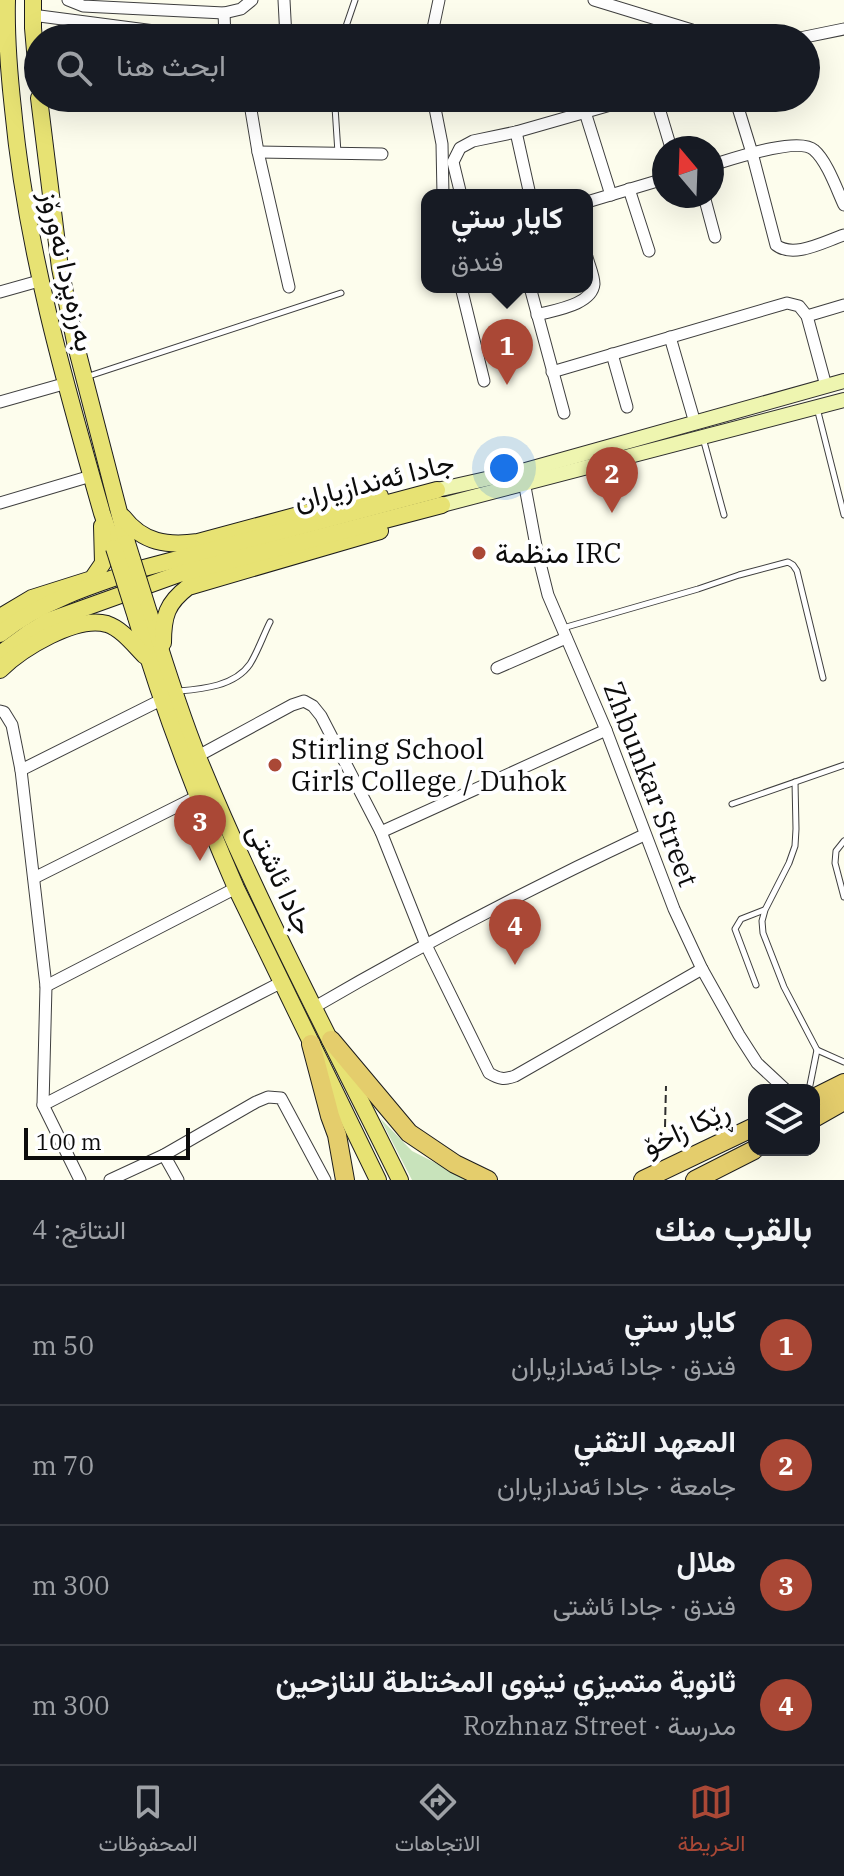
<!DOCTYPE html>
<html lang="ar">
<head>
<meta charset="utf-8">
<style>
	:root { --surface:#171b24; --page:#20242c; --text:#f1f3f6; --muted:#9ea1a6; --line:#363941; --accent:#aa4836 }
	body { margin:0; font-family:"IBM Plex Serif",Vazirmatn,serif; background:var(--page); color:var(--text); direction:rtl }
	.controls { position:absolute; right:24px; bottom:24px; display:grid; overflow:hidden; border-radius:16px; box-shadow:0 8px 32px #0002 }
	.controls button { width:72px; height:72px; display:grid; place-items:center; padding:0; border:0; border-bottom:2px solid var(--line); background:var(--surface); color:var(--text); font:40px sans-serif }
	.compass { position:absolute; left:652px; top:136px; width:72px; height:72px; border-radius:50%; background:var(--surface); box-shadow:0 8px 32px #0002; rotate:341deg }
	.scale { position:absolute; left:24px; bottom:20px; width:166px; box-sizing:border-box; padding-left:8px; border:4px solid #0c0c0c; border-top:0; font-size:22px; line-height:28px; white-space:nowrap; color:#0c0c0c; -webkit-text-stroke:6px #fff; paint-order:stroke }
	.you { position:absolute; left:504px; top:468px; width:28px; height:28px; margin:-20px; border:6px solid #fff; border-radius:50%; background:#1a73e8; box-shadow:0 0 0 12px #1a73e833 }
	.badge { display:grid; place-items:center; width:52px; height:52px; border-radius:50%; background:var(--accent); color:#fff; font-size:26px; font-weight:700 }
	.pin { position:absolute; translate:-50% -66px; filter:drop-shadow(0 2px 4px #0008) }
	.pin::after { content:''; position:absolute; top:42px; width:28px; height:24px; background:inherit; clip-path:polygon(0 0,100% 0,50% 100%) }
	.popup { position:absolute; left:421px; top:189px; width:172px; height:104px; box-sizing:border-box; display:grid; place-content:center; border-radius:16px; background:var(--surface); filter:drop-shadow(0 2px 6px #0005); font-size:26px; white-space:nowrap; color:var(--muted) }
	.popup b { font-size:30px; color:var(--text) }
	.popup::after { content:''; position:absolute; left:50%; top:100%; margin-left:-16px; border:16px solid transparent; border-top-color:var(--surface) }
	.list { margin:0; padding:0; list-style:none }
	h2 { display:flex; justify-content:space-between; align-items:center; height:104px; margin:0; padding:0 32px; font-size:34px }
	h2 small { font-size:26px; font-weight:400; color:var(--muted) }
	.list li { display:grid; grid-template-columns:52px 1fr auto; gap:24px; align-items:center; box-sizing:border-box; height:120px; padding:0 32px; border-top:2px solid var(--line) }
	.list b { display:block; font-size:30px; white-space:nowrap }
	.list p { margin:0; font-size:26px; white-space:nowrap; color:var(--muted) }
	.list em { font-size:26px; font-style:normal; color:var(--muted) }
	.icon { flex:none; width:44px; height:44px; fill:none; stroke:currentColor; stroke-width:2; stroke-linecap:round; stroke-linejoin:round }
	.map { position:relative; flex:none; width:844px; height:1180px; overflow:hidden; direction:ltr }
	.search { position:absolute; background:var(--surface); box-shadow:0 8px 32px #0002; left:24px; right:24px; top:24px; height:88px; display:flex; align-items:center; gap:20px; box-sizing:border-box; padding:0 28px; border-radius:44px; color:var(--muted); font-size:30px }
	.sheet { height:584px; background:var(--surface) }
	nav { display:flex; justify-content:space-around; align-items:center; box-sizing:border-box; height:112px; border-top:2px solid var(--line); background:var(--surface); font-size:22px; color:var(--muted) }
	nav a { display:grid; justify-items:center; gap:4px }
	nav .on { color:var(--accent) }
	.map>svg:first-child { display:block }
	.green { fill:#c8e3bb }
	.lines { fill:none; stroke-linecap:round; stroke-linejoin:round }
	.service-casing { stroke:#3f3f3f; stroke-width:7 }
	.minor-casing { stroke:#3f3f3f; stroke-width:13 }
	.secondary-casing { stroke:#2e2e2e; stroke-width:16 }
	.primary-casing { stroke:#1d1d1d; stroke-width:18 }
	.trunk-casing { stroke:#1d1d1d; stroke-width:20 }
	.path { stroke:#2e2e2e; stroke-width:2; stroke-dasharray:8 4; stroke-linecap:butt }
	.service { stroke:#fff; stroke-width:5 }
	.minor { stroke:#fff; stroke-width:11 }
	.secondary { stroke:#eef5b0; stroke-width:14 }
	.primary { stroke:#e7e273; stroke-width:16 }
	.trunk { stroke:#e4cd6c; stroke-width:18 }
	.primary-bridge-casing { stroke:#1d1d1d; stroke-width:18; stroke-linecap:butt }
	.primary-bridge { stroke:#e7e273; stroke-width:16 }
	.poi-dot { fill:#aa4836; stroke:#fff; stroke-width:3 }
	.labels { text-anchor:middle; stroke-width:8; stroke-linejoin:round; paint-order:stroke }
	.street-label { font-size:28px; fill:#0c0c0c; stroke:#fff }
	.poi-label { font-size:28px; fill:#0c0c0c; stroke:#fff; text-anchor:start }
</style>
</head>
<body>
<div class="map">
<svg width="844" height="1180" viewBox="0 0 844 1180">
	<rect width="100%" height="100%" fill="#fdfded"/>
	<path class="green" d="M 380,1118 L 412,1151 L 469,1180 L 412,1180 Z"/>
	<g class="lines">
		<g class="service-casing">
			<g id="service">
				<path d="M 342,38 L 355,0"/>
				<path d="M 333,98 L 335,107 L 338,153"/>
				<path d="M 89,376 L 341,293"/>
				<path d="M 817,408 L 844,515"/>
				<path d="M 703,438 L 724,515"/>
				<path d="M 563,628 L 698,589 L 739,575 L 788,562 L 793,565 L 797,571 L 823,678"/>
				<path d="M 179,691 C 203,689 235,686 250,664 C 258,651 263,636 270,622"/>
				<path d="M 795,782 L 796,829 L 795,846 L 789,863 L 765,910 L 762,921 L 763,933 L 784,987 L 817,1050 L 844,1062"/>
				<path d="M 732,804 L 844,765"/>
				<path d="M 844,841 L 836,851 L 835,863 L 844,897"/>
				<path d="M 756,985 L 735,929 L 741,919 L 764,910"/>
				<path d="M 809,1090 L 817,1050"/>
			</g>
		</g>
		<g class="minor-casing">
			<g id="minor">
				<path d="M 68,0 L 83,6 L 224,13 L 241,9 L 252,0"/>
				<path d="M 284,0 L 286,38"/>
				<path d="M 594,0 L 692,30 L 710,38"/>
				<path d="M 224,13 L 225,38"/>
				<path d="M 32,15 L 208,38"/>
				<path d="M 431,38 L 439,0"/>
				<path d="M 800,38 L 844,29"/>
				<path d="M 249,98 L 258,152 L 289,287"/>
				<path d="M 433,98 L 442,144 L 443,195"/>
				<path d="M 656,98 L 671,148"/>
				<path d="M 735,98 L 752,153 L 776,245 C 794,259 825,241 844,235"/>
				<path d="M 585,112 L 611,195"/>
				<path d="M 516,132 L 530,195"/>
				<path d="M 258,152 L 382,154"/>
				<path d="M 712,165 C 732,159 799,136 814,150 C 827,161 837,190 844,205"/>
				<path d="M 629,189 L 649,251"/>
				<path d="M 461,195 L 453,162 L 460,148 L 473,141 L 516,132 L 635,98"/>
				<path d="M 704,196 L 715,237"/>
				<path d="M 587,202 L 664,179"/>
				<path d="M 461,287 L 484,381"/>
				<path d="M 530,287 L 564,413"/>
				<path d="M 0,292 L 39,281"/>
				<path d="M 537,315 C 554,310 592,305 594,284 C 594,276 589,265 587,257"/>
				<path d="M 807,316 L 844,305"/>
				<path d="M 670,337 L 695,423"/>
				<path d="M 612,354 L 627,407"/>
				<path d="M 552,372 L 787,303 L 799,306 L 807,316 L 826,386"/>
				<path d="M 0,402 L 67,383"/>
				<path d="M 523,476 L 537,551 L 548,595 L 606,730 L 674,909 L 702,969 L 739,1035 L 757,1063 L 786,1090"/>
				<path d="M 0,503 L 91,476"/>
				<path d="M 497,668 L 566,638"/>
				<path d="M 0,711 L 4,712 L 12,725 L 21,770 L 46,986 L 43,1105 L 80,1180"/>
				<path d="M 198,756 L 292,705 L 304,701 L 313,706 L 321,716 L 381,832 L 426,945 L 489,1073 C 499,1079 504,1080 515,1076 L 702,969"/>
				<path d="M 21,770 L 161,700"/>
				<path d="M 381,832 L 606,730"/>
				<path d="M 34,878 L 198,796"/>
				<path d="M 46,986 L 236,888"/>
				<path d="M 313,1008 C 421,945 531,888 644,835"/>
				<path d="M 43,1105 L 282,982"/>
				<path d="M 164,1155 L 178,1180"/>
				<path d="M 110,1180 L 164,1155 L 256,1102 L 268,1097 L 281,1098 L 325,1180"/>
			</g>
		</g>
		<g class="secondary-casing">
			<g id="secondary">
				<path d="M 437,490 L 522,471 L 844,381"/>
				<path d="M 442,505 L 844,400"/>
			</g>
		</g>
		<g class="primary-casing">
			<g id="primary">
				<path d="M 7,0 C 6,37 9,73 13,109 C 26,247 64,380 102,513 L 114,548"/>
				<path d="M 33,0 L 33,28 L 38,85"/>
				<path d="M 39,98 L 60,268 L 75,342 L 127,543"/>
				<path d="M 123,517 C 143,543 167,546 198,542 L 343,503 L 380,496"/>
				<path d="M 149,613 C 164,661 179,710 198,757 C 257,902 331,1040 400,1180"/>
				<path d="M 0,617 L 32,598 L 92,579 L 103,563 L 102,526"/>
				<path d="M 136,617 C 163,711 197,798 236,888 L 378,1180"/>
				<path d="M 0,634 C 41,601 95,584 144,568 L 437,490"/>
				<path d="M 163,643 C 163,616 167,603 188,587 L 380,531"/>
				<path d="M 0,654 L 30,632 L 48,621 L 179,574 L 442,505"/>
				<path d="M 0,670 C 21,649 76,615 107,624 C 122,629 134,645 145,656"/>
			</g>
		</g>
		<g class="trunk-casing">
			<g id="trunk">
				<path d="M 331,1040 L 409,1133 L 455,1164 L 488,1180"/>
				<path d="M 311,1044 L 330,1116 L 337,1135 L 345,1180"/>
				<path d="M 814,1098 L 844,1083"/>
				<path d="M 814,1118 L 844,1101"/>
				<path d="M 643,1180 L 754,1127"/>
				<path d="M 695,1180 L 754,1150"/>
			</g>
		</g>
		<path class="path" d="M 665,1127 L 666,1086"/>
		<use href="#service" class="service"/>
		<use href="#minor" class="minor"/>
		<use href="#secondary" class="secondary"/>
		<use href="#primary" class="primary"/>
		<use href="#trunk" class="trunk"/>
		<g class="primary-bridge-casing">
			<g id="primary-bridge">
				<path d="M 127,543 L 149,613"/>
				<path d="M 114,548 L 136,617"/>
			</g>
		</g>
		<use href="#primary-bridge" class="primary-bridge"/>
	</g>
	<g class="poi-dot">
		<circle cx="479" cy="553" r="8"/>
		<circle cx="275" cy="765" r="8"/>
	</g>
	<g class="labels">
		<g class="street-label">
			<text transform="translate(68 271) rotate(77)" y="10">بەرزەپردا نەورۆز</text>
			<text transform="translate(374 481) rotate(-14)" y="10">جادا ئەندازیاران</text>
			<text transform="translate(651 784) rotate(69)" y="10">Zhbunkar Street</text>
			<text transform="translate(281 879) rotate(65)" y="10">جادا ئاشتی</text>
			<text transform="translate(686 1128) rotate(-25)" y="10">ڕێکا زاخۆ</text>
		</g>
		<g class="poi-label">
			<text x="495" y="563">منظمة IRC</text>
			<text x="291" y="759">Stirling School<tspan x="291" dy="32">Girls College / Duhok</tspan></text>
		</g>
	</g>
</svg>
<div class="controls">
<button><svg class="icon" aria-label="layers" viewBox="0 0 24 24"><path d="M12 4l9 5-9 5-9-5zM3 14l9 5 9-5"/></svg></button>
</div>
<svg class="compass" viewBox="-18 -18 36 36"><path d="M0-13l5 13h-10z" fill="#e53935"/><path d="M0 13l5-13h-10z" fill="#9ea1a6"/></svg>
<div class="scale">100 m</div>
<div class="you"></div>
<div class="pin badge" style="left:507px;top:385px">1</div>
<div class="popup"><b>كايار ستي</b>فندق</div>
<div class="pin badge" style="left:612px;top:513px">2</div>
<div class="pin badge" style="left:200px;top:861px">3</div>
<div class="pin badge" style="left:515px;top:965px">4</div>
<div class="search"><svg class="icon" aria-label="search" viewBox="0 0 24 24"><circle cx="10" cy="10" r="6"/><path d="M15 15l6 6"/></svg>ابحث هنا</div>
</div>
<section class="sheet">
<h2>بالقرب منك<small>النتائج: 4</small></h2>
<ul class="list">
<li><span class="badge">1</span><div><b>كايار ستي</b><p>فندق · جادا ئەندازیاران</p></div><em>50 m</em></li>
<li><span class="badge">2</span><div><b>المعهد التقني</b><p>جامعة · جادا ئەندازیاران</p></div><em>70 m</em></li>
<li><span class="badge">3</span><div><b>هلال</b><p>فندق · جادا ئاشتی</p></div><em>300 m</em></li>
<li><span class="badge">4</span><div><b>ثانوية متميزي نينوى المختلطة للنازحين</b><p>مدرسة · Rozhnaz Street</p></div><em>300 m</em></li>
</ul>
</section>
<nav>
<a class="on"><svg class="icon" aria-label="map" viewBox="0 0 24 24"><path d="M3 6l6-2 6 2 6-2v14l-6 2-6-2-6 2zM9 4v14M15 6v14"/></svg>الخريطة</a>
<a><svg class="icon" aria-label="directions" viewBox="0 0 24 24"><path d="M12 3l9 9-9 9-9-9zM9 14v-3h6M13 9l2 2-2 2"/></svg>الاتجاهات</a>
<a><svg class="icon" aria-label="saved" viewBox="0 0 24 24"><path d="M7 4h10v16l-5-4-5 4z"/></svg>المحفوظات</a>
</nav>
</body>
</html>
